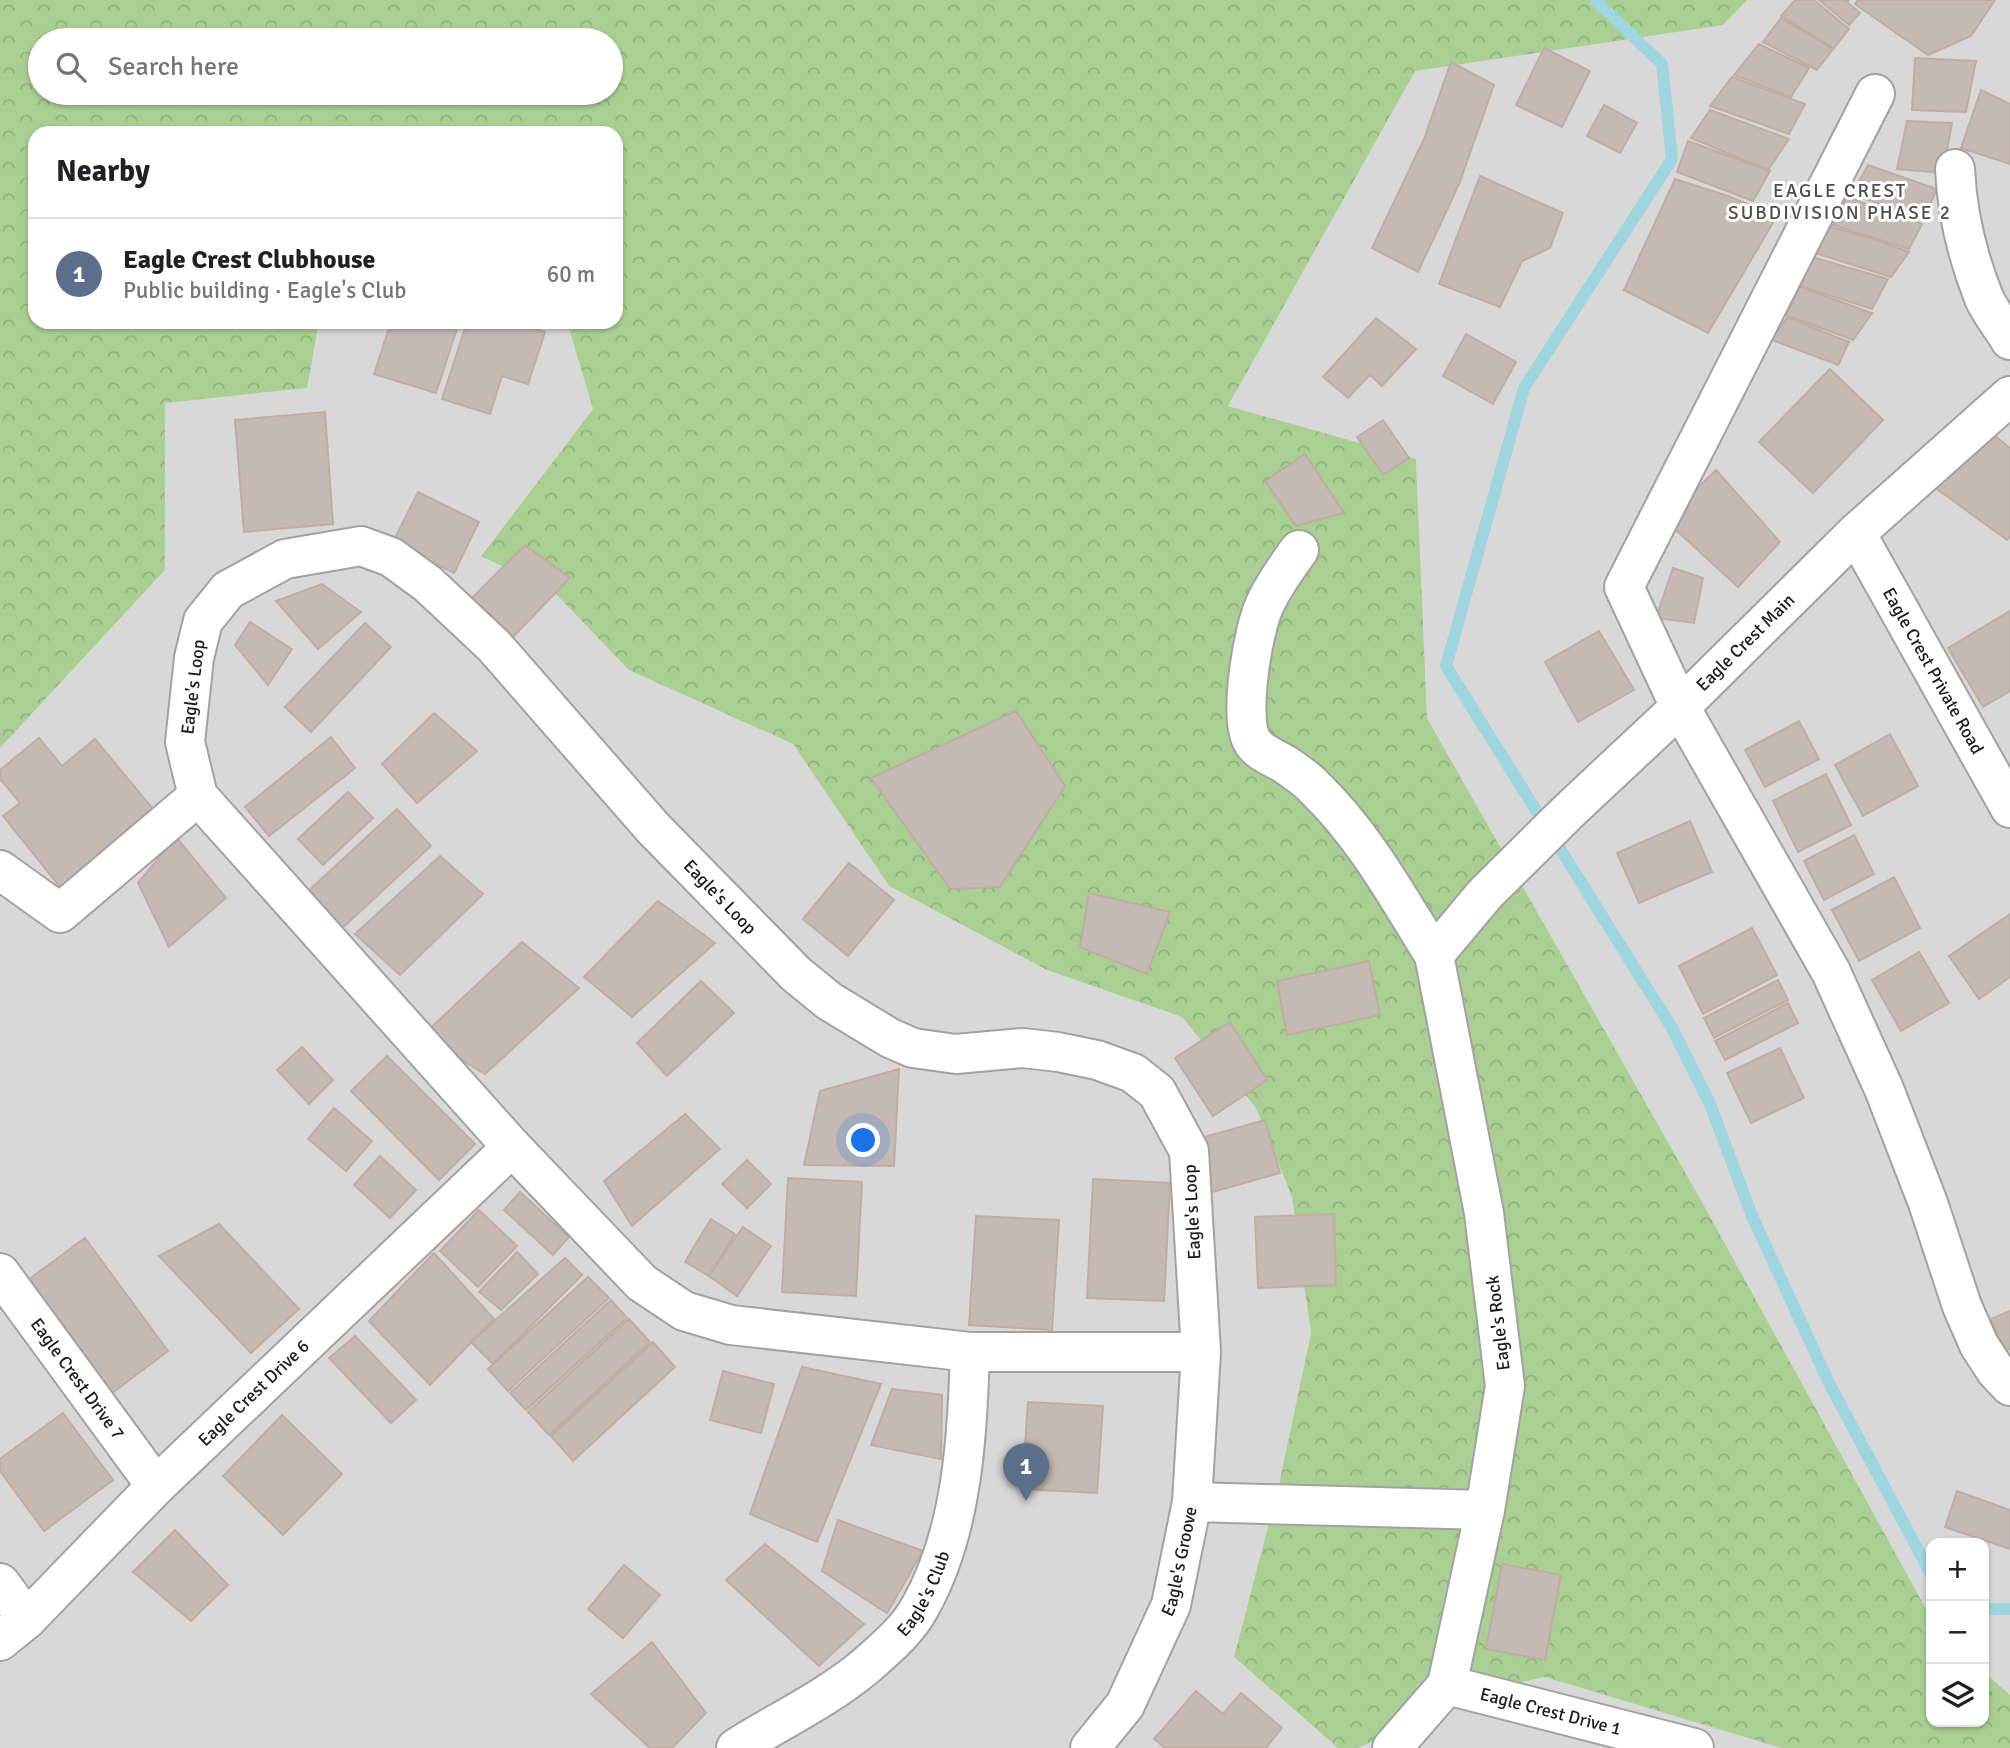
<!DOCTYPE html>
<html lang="en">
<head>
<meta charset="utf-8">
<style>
	:root { --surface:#fff; --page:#f2f2f2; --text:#202124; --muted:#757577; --line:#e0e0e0; --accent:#b45309 }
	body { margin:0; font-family:Signika,sans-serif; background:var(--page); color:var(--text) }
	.controls { position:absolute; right:21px; bottom:21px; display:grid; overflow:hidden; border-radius:14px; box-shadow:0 2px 5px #0004 }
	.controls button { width:63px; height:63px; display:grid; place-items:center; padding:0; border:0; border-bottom:2px solid var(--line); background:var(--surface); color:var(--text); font:35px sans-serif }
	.you { position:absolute; left:864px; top:1141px; width:24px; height:24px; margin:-18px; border:5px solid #fff; border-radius:50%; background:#1a73e8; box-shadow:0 0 0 10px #1a73e833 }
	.badge { display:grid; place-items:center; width:46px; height:46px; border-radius:50%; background:var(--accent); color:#fff; font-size:23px; font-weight:700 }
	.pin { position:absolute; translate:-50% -58px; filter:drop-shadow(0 2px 4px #0008) }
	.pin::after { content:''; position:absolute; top:37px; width:24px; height:21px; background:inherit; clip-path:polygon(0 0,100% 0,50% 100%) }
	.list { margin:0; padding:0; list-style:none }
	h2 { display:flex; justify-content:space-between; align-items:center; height:91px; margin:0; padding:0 28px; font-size:30px }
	h2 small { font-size:23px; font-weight:400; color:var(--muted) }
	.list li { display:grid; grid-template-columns:46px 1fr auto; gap:21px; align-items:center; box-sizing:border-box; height:112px; padding:0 28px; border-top:2px solid var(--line) }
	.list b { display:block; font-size:26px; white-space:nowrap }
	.list p { margin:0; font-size:23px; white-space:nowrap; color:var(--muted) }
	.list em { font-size:23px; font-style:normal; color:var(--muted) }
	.icon { flex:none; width:38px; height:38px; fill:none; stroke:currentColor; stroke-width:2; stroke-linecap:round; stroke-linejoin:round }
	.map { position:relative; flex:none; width:2010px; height:1748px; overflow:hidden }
	.search { position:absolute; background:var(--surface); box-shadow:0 2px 5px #0004; left:28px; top:28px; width:595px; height:77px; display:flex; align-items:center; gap:18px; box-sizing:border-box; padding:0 24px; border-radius:38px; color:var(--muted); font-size:26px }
	.panel { position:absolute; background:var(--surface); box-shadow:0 2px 5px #0004; left:28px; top:126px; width:595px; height:203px; border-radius:21px }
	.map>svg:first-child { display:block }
	.residential { fill:#d9d8d8 }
	.forest { fill:url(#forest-crowns); fill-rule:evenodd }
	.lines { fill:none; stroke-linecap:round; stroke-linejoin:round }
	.stream { stroke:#9ed5de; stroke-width:12 }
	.building { fill:#c5b9b3; stroke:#c0ada2; stroke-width:2 }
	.street-casing { stroke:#a2a2a2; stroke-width:42 }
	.street { stroke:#fff; stroke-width:38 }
	.labels { text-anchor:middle; stroke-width:6; stroke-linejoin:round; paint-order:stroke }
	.street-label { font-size:18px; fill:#1b1b1b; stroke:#fff }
	.neighbourhood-label { font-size:19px; letter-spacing:2px; fill:#4e4e4e; stroke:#fff }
</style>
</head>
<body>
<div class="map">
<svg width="2010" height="1748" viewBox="0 0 2010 1748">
	<defs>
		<pattern id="forest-crowns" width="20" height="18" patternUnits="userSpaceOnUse" patternTransform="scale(1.75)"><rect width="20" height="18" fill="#aacf93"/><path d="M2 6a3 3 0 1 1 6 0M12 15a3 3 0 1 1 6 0" fill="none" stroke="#92b17e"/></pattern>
	</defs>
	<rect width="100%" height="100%" fill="#eee8e0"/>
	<g class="residential">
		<path d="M 1747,0 L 2010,0 L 2010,1695 L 1984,1672 L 1984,1543 L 1931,1543 L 1931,1618 L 1702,1202 L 1427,718 L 1416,460 L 1228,406 L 1415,70 L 1723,25 Z"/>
		<path d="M 319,322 L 567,322 L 593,409 L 481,555 L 551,589 L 630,670 L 793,744 L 889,886 L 1047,970 L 1182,1017 L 1256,1108 L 1292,1197 L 1311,1333 L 1279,1484 L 1234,1657 L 1338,1748 L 0,1748 L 0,748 L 165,570 L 165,403 L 306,388 Z"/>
		<path d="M 1545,1677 L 1720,1728 L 1782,1748 L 1358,1748 L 1484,1691 Z"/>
	</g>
	<path class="forest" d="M 0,0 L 1747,0 L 1723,25 L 1415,71 L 1228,406 L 1416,459 L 1427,718 L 1702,1202 L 1931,1618 L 1931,1722 L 1984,1722 L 1984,1672 L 2010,1695 L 2010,1748 L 1782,1748 L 1545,1677 L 1484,1691 L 1358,1748 L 1338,1748 L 1234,1657 L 1279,1484 L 1311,1333 L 1292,1197 L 1256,1108 L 1182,1017 L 1047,970 L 889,886 L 793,744 L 629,670 L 551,589 L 481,556 L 593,409 L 567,322 L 616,322 L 616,133 L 35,133 L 35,322 L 319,322 L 307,388 L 165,403 L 165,570 L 0,748 ZM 40,40 L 611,40 L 611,93 L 40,93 Z"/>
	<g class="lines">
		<g class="stream">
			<path d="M 1595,0 L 1662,64 L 1672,159 L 1524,388 L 1446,666 L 1672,1028 L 1710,1104 L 1752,1216 L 1830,1385 L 1931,1574"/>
			<path d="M 1984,1609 L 2010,1609"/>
		</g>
	</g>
	<g class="building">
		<path d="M 1795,0 L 1814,0 L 1849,29 L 1834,48 L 1781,16 Z"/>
		<path d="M 1819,0 L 1849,0 L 1847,2 L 1860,13 L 1849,25 Z"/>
		<path d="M 1858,0 L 1995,0 L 1971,36 L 1928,55 L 1855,4 Z"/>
		<path d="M 1781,18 L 1833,49 L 1817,70 L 1763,42 Z"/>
		<path d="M 1759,44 L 1809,68 L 1791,97 L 1734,75 Z"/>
		<path d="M 1544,48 L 1590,71 L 1562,127 L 1516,105 Z"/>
		<path d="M 1915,58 L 1976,61 L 1966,112 L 1912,110 Z"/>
		<path d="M 1451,62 L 1494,85 L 1459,184 L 1418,272 L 1372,248 L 1424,139 Z"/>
		<path d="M 1732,77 L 1805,104 L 1789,134 L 1710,106 Z"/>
		<path d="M 1981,90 L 2010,104 L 2010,164 L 1961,148 Z"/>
		<path d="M 1604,105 L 1637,123 L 1620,153 L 1587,136 Z"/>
		<path d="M 1710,110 L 1789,139 L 1768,170 L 1691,138 Z"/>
		<path d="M 1907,121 L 1952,123 L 1943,173 L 1897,169 Z"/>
		<path d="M 1688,141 L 1770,171 L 1753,201 L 1677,172 Z"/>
		<path d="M 1868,165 L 1937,189 L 1923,220 L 1852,194 Z"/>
		<path d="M 1480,176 L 1563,213 L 1550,248 L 1522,261 L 1500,307 L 1439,284 Z"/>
		<path d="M 1675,179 L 1728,196 L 1777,216 L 1708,333 L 1624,290 Z"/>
		<path d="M 1847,197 L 1922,224 L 1909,249 L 1833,225 Z"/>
		<path d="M 1831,227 L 1874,239 L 1909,252 L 1891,277 L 1815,253 Z"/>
		<path d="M 1812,257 L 1888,279 L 1872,309 L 1801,286 Z"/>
		<path d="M 1800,287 L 1872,313 L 1853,340 L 1786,315 Z"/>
		<path d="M 1787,317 L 1849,342 L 1838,365 L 1772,340 Z"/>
		<path d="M 1376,318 L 1416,349 L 1382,386 L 1370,375 L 1348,398 L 1323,377 Z"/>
		<path d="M 391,322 L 459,322 L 436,393 L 374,374 Z"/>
		<path d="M 467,322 L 512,322 L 545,332 L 528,384 L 502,376 L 490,414 L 442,399 Z"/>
		<path d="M 1466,334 L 1516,362 L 1493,404 L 1443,376 Z"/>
		<path d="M 1830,369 L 1883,420 L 1813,493 L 1759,442 Z"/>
		<path d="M 325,412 L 333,524 L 244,532 L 235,420 Z"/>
		<path d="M 1383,420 L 1409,458 L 1383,475 L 1357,437 Z"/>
		<path d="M 1990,432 L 2010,448 L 2010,537 L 2007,540 L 1934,487 Z"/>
		<path d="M 1305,454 L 1344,513 L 1296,526 L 1265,481 Z"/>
		<path d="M 1716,470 L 1780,542 L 1738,587 L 1665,520 Z"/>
		<path d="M 418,492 L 479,522 L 454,573 L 393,542 Z"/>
		<path d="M 525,545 L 570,578 L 513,637 L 472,598 Z"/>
		<path d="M 1673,568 L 1703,578 L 1694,623 L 1656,618 Z"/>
		<path d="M 322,584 L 361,612 L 318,649 L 276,601 Z"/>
		<path d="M 2010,611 L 2010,691 L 1983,707 L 1948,648 Z"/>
		<path d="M 250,622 L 292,649 L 268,685 L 235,645 Z"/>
		<path d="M 365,623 L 391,647 L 311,732 L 285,707 Z"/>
		<path d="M 1599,631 L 1634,690 L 1578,722 L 1545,662 Z"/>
		<path d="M 1016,711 L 1065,786 L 1000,887 L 950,889 L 871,778 Z"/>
		<path d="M 434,713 L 477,751 L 417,803 L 382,764 Z"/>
		<path d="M 1799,721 L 1819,759 L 1765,787 L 1745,750 Z"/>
		<path d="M 1890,734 L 1918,786 L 1863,816 L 1835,765 Z"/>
		<path d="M 331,737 L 355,768 L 269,836 L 245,807 Z"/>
		<path d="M 39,738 L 62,766 L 95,739 L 158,815 L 64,892 L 3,816 L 20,803 L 0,779 L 0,770 Z"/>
		<path d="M 1826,774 L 1851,825 L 1798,852 L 1773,801 Z"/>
		<path d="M 348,792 L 373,818 L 323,865 L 298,839 Z"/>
		<path d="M 397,809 L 431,846 L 339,931 L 305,894 Z"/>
		<path d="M 1690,821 L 1712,872 L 1639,903 L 1617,853 Z"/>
		<path d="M 1854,835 L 1874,874 L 1824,900 L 1804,861 Z"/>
		<path d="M 176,837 L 226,898 L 169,947 L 138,883 Z"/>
		<path d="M 440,856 L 483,894 L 400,975 L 355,934 Z"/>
		<path d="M 849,863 L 894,900 L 848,956 L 803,919 Z"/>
		<path d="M 1894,877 L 1920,928 L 1859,961 L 1832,910 Z"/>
		<path d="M 1089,893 L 1170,912 L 1147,974 L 1080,947 Z"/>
		<path d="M 658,901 L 715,943 L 632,1017 L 584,977 Z"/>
		<path d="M 2010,914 L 2010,977 L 1979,999 L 1949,956 Z"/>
		<path d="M 1752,928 L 1777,975 L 1703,1014 L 1679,966 Z"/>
		<path d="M 522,942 L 579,988 L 485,1074 L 422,1036 Z"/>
		<path d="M 1919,952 L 1949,1003 L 1901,1031 L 1872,980 Z"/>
		<path d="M 1369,961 L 1380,1015 L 1287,1035 L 1277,981 Z"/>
		<path d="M 1778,980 L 1788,1000 L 1714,1038 L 1704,1018 Z"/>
		<path d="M 701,981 L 734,1013 L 667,1076 L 637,1043 Z"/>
		<path d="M 1788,1003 L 1798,1023 L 1725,1060 L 1715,1041 Z"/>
		<path d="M 1230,1022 L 1267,1080 L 1213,1116 L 1175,1058 Z"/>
		<path d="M 302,1047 L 333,1080 L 309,1104 L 277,1070 Z"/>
		<path d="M 1780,1048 L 1804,1098 L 1751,1123 L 1727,1073 Z"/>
		<path d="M 387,1056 L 475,1144 L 439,1180 L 351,1091 Z"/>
		<path d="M 899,1069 L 894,1166 L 804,1165 L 820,1091 Z"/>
		<path d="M 334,1108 L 372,1141 L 346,1171 L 308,1139 Z"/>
		<path d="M 685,1114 L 720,1149 L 632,1226 L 604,1181 Z"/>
		<path d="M 1265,1120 L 1280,1173 L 1209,1193 L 1194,1140 Z"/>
		<path d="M 380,1156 L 416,1190 L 390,1218 L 354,1185 Z"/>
		<path d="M 747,1160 L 771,1184 L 747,1208 L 722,1184 Z"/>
		<path d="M 788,1178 L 862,1182 L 856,1296 L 782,1292 Z"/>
		<path d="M 1093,1179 L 1170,1183 L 1164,1301 L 1087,1298 Z"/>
		<path d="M 520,1192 L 569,1237 L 553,1255 L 504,1210 Z"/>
		<path d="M 479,1210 L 517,1246 L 478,1287 L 440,1251 Z"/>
		<path d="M 1334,1214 L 1336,1285 L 1258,1288 L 1255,1217 Z"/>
		<path d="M 976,1216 L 1059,1220 L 1052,1330 L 969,1325 Z"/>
		<path d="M 711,1219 L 735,1234 L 709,1276 L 685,1262 Z"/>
		<path d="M 219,1224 L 299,1309 L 251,1353 L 159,1256 Z"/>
		<path d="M 743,1227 L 771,1246 L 737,1296 L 709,1276 Z"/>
		<path d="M 85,1238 L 168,1351 L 112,1393 L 28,1280 Z"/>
		<path d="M 517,1252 L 538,1274 L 501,1310 L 479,1292 Z"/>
		<path d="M 434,1253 L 494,1319 L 430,1385 L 369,1321 Z"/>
		<path d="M 565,1258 L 582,1275 L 493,1364 L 471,1342 Z"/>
		<path d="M 588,1277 L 609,1298 L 508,1391 L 488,1369 Z"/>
		<path d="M 611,1300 L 627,1318 L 526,1410 L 510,1393 Z"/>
		<path d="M 2010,1311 L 2010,1349 L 2004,1351 L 1991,1319 Z"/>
		<path d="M 629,1319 L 650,1342 L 549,1435 L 528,1412 Z"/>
		<path d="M 355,1336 L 416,1400 L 391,1423 L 329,1358 Z"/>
		<path d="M 653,1342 L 675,1367 L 573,1461 L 551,1436 Z"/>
		<path d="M 802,1367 L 881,1384 L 817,1542 L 750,1514 Z"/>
		<path d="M 723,1371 L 774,1384 L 761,1433 L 710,1420 Z"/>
		<path d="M 892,1389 L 942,1395 L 941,1459 L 871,1445 Z"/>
		<path d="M 1028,1402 L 1103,1406 L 1097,1493 L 1022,1489 Z"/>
		<path d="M 63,1413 L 113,1480 L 44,1531 L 0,1471 L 0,1459 Z"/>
		<path d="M 282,1415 L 342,1474 L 283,1535 L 223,1476 Z"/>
		<path d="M 1957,1491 L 2010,1510 L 2010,1549 L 1945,1527 Z"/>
		<path d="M 838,1520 L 923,1551 L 887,1613 L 822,1571 Z"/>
		<path d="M 175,1530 L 228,1585 L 191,1621 L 133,1572 Z"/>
		<path d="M 765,1544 L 864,1624 L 819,1666 L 726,1580 Z"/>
		<path d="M 1502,1564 L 1561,1575 L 1545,1660 L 1486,1649 Z"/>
		<path d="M 624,1565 L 660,1595 L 623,1638 L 588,1609 Z"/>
		<path d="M 652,1642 L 706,1713 L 672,1748 L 650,1748 L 591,1694 Z"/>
		<path d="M 1196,1691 L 1223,1714 L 1241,1693 L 1282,1728 L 1266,1748 L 1165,1748 L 1154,1739 Z"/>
	</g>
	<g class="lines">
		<g class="street-casing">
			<g id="street">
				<path d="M 1875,94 L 1624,587 L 1680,707 L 1831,972 L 1884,1089 L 1928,1203 L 1962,1306 L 1979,1345 L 1996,1371 L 2010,1386"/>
				<path d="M 1955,169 C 1957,212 1968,258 1984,298 C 1990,312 2002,326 2010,340"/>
				<path id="s1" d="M 1856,533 L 2010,808"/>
				<path d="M 1299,550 C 1287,567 1274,584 1265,604 C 1253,629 1239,714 1251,739 C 1258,754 1277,758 1289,767 C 1297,773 1307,779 1314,787 C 1364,835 1397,896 1434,955"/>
				<path d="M 0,870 L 60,913 L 198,796"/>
				<path id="s2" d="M 0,1273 L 156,1486"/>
				<path d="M 1192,1502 L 1485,1510"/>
				<path d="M 0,1583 L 27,1619"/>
				<path id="s3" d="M 0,1641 L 27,1619 L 156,1486 L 512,1147"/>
				<path id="s4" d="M 1447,1685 L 1694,1748"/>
				<path id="s5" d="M 736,1748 C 779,1721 828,1698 867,1665 C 886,1648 908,1630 920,1607 C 963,1531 967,1437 970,1352"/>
				<path id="s6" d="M 1090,1748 L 1125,1705 L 1171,1605 L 1192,1502 L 1201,1352 L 1189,1151 L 1157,1092 L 1133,1073 L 1097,1060 L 1058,1052 L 1023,1048 L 956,1054 L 913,1048 L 890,1038 L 829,1001 L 796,974 L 653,828 L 494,646 L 428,584 L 391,557 L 361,546 L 285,559 L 228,590 L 203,621 L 194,658 L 185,742 L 198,796 L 512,1147 L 642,1283 L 684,1311 L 731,1325 L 970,1352 L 1201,1352"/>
				<path id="s7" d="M 1392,1748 L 1447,1685 L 1485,1510 L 1505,1386 L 1484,1213 L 1434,955 L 1485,894 L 1570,810 L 1680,707 L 1856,533 L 2010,396"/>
			</g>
		</g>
		<use href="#street" class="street"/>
	</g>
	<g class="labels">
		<g class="street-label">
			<text dy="6" stroke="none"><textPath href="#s7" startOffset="1267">Eagle Crest Main</textPath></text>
			<text dy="6" stroke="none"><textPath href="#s1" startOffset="158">Eagle Crest Private Road</textPath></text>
			<text transform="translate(193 687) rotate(-83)" y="6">Eagle's Loop</text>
			<text transform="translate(720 897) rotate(46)" y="6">Eagle's Loop</text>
			<text transform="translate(1192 1212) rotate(-93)" y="6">Eagle's Loop</text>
			<text transform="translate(1498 1323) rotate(-97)" y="6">Eagle's Rock</text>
			<text dy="6" stroke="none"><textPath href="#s2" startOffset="131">Eagle Crest Drive 7</textPath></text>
			<text dy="6" stroke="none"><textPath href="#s3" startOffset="355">Eagle Crest Drive 6</textPath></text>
			<text dy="6" stroke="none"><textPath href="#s6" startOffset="210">Eagle's Groove</textPath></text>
			<text dy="6" stroke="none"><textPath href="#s5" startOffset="248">Eagle's Club</textPath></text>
			<text dy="6" stroke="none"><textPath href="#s4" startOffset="107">Eagle Crest Drive 1</textPath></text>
		</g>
		<g class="neighbourhood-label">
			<text x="1840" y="197">EAGLE CREST<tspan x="1840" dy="22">SUBDIVISION PHASE 2</tspan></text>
		</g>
	</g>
</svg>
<div class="controls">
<button>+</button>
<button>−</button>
<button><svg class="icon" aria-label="layers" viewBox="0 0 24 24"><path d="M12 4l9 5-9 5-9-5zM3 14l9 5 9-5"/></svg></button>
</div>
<div class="you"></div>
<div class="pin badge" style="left:1026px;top:1501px;background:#5c6f8a">1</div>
<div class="search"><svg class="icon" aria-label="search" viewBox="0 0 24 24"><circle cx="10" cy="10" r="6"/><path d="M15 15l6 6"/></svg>Search here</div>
<section class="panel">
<h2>Nearby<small></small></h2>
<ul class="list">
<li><span class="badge" style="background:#5c6f8a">1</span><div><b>Eagle Crest Clubhouse</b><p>Public building · Eagle's Club</p></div><em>60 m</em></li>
</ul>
</section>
</div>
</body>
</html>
